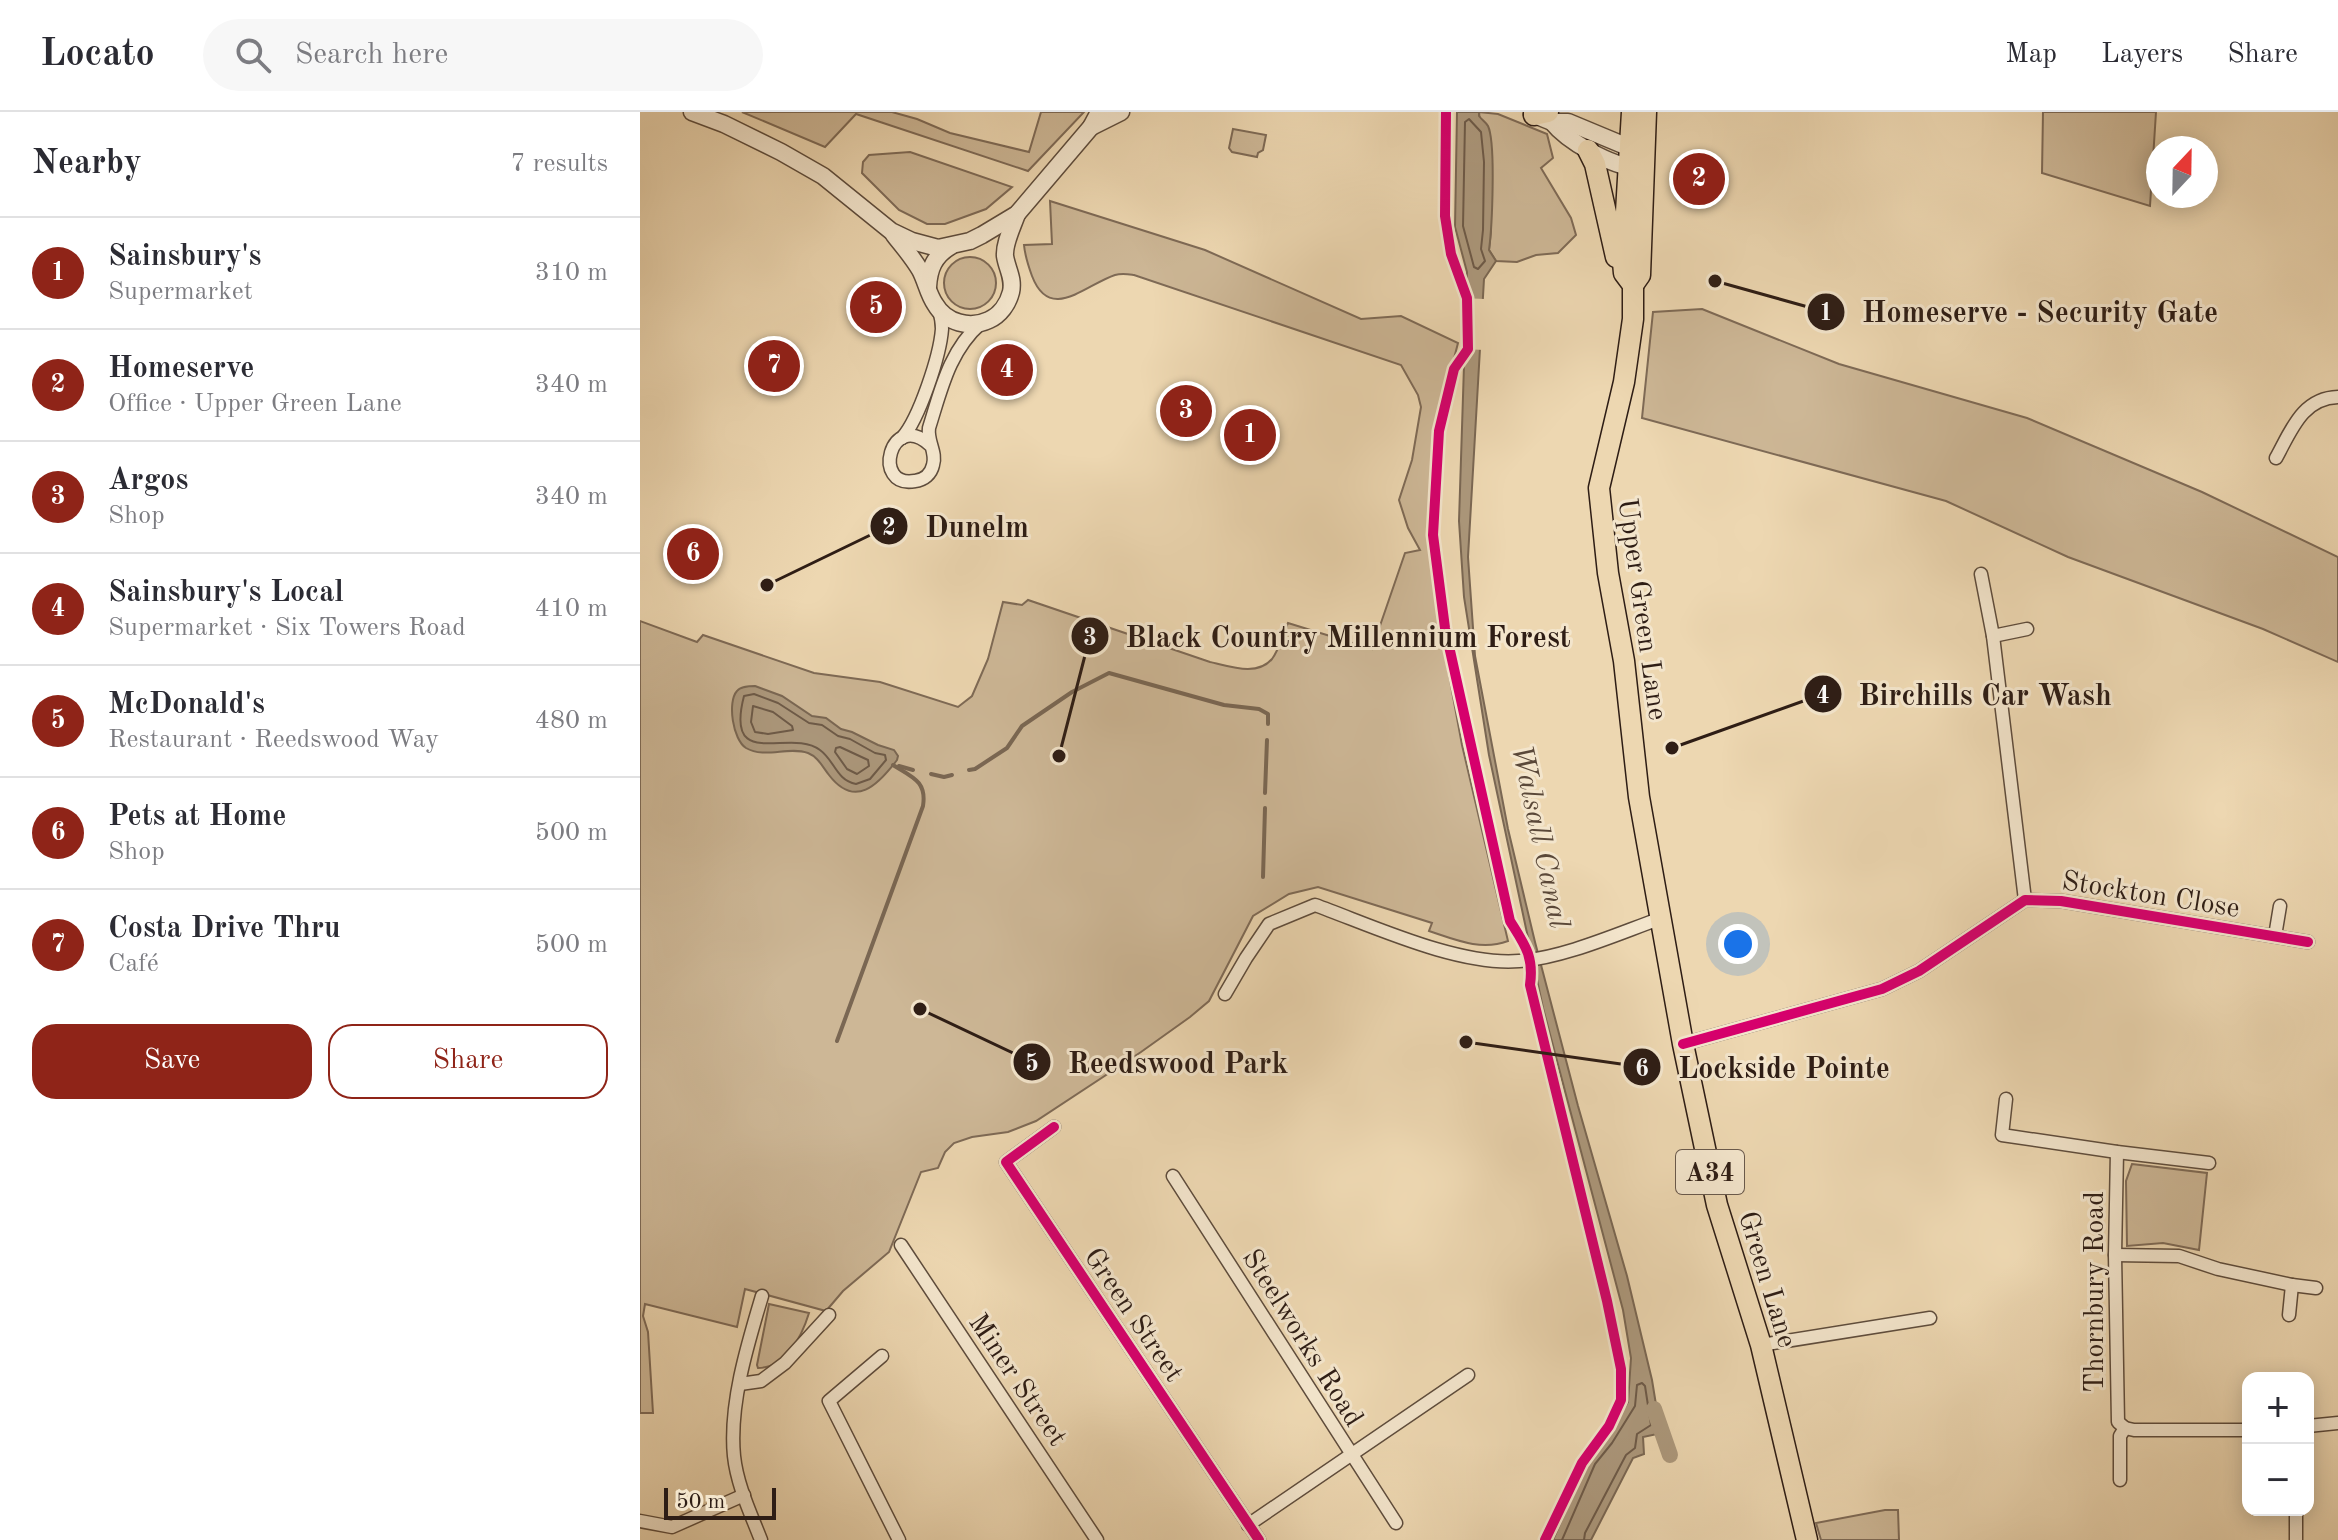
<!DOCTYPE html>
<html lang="en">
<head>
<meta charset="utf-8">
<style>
	:root { --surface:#fff; --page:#f7f7f7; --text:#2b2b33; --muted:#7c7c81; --line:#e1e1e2; --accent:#8f2418 }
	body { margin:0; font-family:"Old Standard TT",serif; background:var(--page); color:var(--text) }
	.controls { position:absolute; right:24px; bottom:24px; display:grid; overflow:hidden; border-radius:16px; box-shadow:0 4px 20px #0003 }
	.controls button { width:72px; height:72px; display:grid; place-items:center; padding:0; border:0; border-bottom:2px solid var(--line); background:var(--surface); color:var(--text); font:40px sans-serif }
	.compass { position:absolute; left:1506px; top:24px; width:72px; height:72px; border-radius:50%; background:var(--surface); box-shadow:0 4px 20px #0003; rotate:22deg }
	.scale { position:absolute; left:24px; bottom:20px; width:112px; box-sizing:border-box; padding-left:8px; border:4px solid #2e1d15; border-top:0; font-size:22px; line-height:28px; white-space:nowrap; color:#2e1d15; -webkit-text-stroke:6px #f3e5cc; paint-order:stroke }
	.you { position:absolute; left:1098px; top:832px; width:28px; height:28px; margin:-20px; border:6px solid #fff; border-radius:50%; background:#1a73e8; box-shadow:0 0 0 12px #1a73e833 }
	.badge { display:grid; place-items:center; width:52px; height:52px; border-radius:50%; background:var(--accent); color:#fff; font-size:26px; font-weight:700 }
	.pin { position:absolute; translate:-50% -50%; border:4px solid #fff; box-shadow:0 2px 8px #0006 }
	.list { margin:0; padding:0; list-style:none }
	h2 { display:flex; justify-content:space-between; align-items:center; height:104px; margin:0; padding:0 32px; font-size:34px }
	h2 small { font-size:26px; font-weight:400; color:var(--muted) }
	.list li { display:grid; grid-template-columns:52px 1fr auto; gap:24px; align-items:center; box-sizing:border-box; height:112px; padding:0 32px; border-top:2px solid var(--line) }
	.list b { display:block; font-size:30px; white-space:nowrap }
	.list p { margin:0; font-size:26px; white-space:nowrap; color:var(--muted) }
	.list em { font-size:26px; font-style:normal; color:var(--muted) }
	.actions { display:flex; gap:16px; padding:24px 32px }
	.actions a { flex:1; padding:18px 0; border:2px solid var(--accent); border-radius:24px; text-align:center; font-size:28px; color:var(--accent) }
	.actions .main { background:var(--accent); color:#fff }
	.icon { flex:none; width:44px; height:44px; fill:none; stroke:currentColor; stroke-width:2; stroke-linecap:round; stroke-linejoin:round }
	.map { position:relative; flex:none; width:1698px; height:1428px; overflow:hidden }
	header { display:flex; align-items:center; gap:48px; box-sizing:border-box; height:112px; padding:0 40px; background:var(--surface); border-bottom:2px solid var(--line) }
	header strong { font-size:38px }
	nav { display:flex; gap:44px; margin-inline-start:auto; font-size:28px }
	.search { width:560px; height:72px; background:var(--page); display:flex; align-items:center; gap:20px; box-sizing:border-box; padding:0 28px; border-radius:44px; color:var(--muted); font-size:30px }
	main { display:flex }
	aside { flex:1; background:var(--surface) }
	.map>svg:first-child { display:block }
	.green { fill:#cdb796; stroke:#7e6a56; stroke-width:2 }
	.water { fill:#ac987c; stroke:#7a6753; stroke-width:2 }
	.pier { fill:#edd7b1 }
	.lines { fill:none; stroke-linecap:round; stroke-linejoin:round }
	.shore { stroke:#6d5a48; stroke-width:2 }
	.stream { stroke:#7a6753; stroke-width:4 }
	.canal { stroke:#ac987c; stroke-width:16 }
	.minor-casing { stroke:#5e4c3c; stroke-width:15 }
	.tertiary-casing { stroke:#5e4c3c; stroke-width:19 }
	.trunk-casing { stroke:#2e1d15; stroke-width:23 }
	.minor { stroke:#f3e5cc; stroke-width:12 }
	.tertiary { stroke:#f3e5cc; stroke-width:16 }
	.trunk { stroke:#edd7b1; stroke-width:20 }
	.cycleway-casing { stroke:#f3e5cc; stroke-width:15 }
	.cycleway { stroke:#d6006c; stroke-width:10 }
	.labels { text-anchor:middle; stroke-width:6; stroke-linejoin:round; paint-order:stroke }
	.shield { fill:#f3e5cc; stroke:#69594c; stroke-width:2 }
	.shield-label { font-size:26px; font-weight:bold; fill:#2e1d15 }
	.street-label { font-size:28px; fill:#2e1d15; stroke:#f3e5cc }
	.water-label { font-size:30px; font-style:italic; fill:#5a4839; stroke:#f3e5cc }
	.leader { fill:none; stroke:#2e1d15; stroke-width:3 }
	.callout-dot { fill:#2e1d15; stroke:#f3e5cc; stroke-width:3 }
	.mark-label { font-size:24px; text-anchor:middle; font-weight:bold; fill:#fff }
	.callout-label { font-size:30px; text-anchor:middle; font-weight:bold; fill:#2e1d15; stroke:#f3e5cc; stroke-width:6; stroke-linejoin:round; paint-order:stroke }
</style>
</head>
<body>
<header>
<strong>Locato</strong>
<div class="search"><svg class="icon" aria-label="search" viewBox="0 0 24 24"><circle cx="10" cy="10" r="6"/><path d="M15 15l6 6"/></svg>Search here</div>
<nav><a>Map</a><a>Layers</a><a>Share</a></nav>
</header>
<main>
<aside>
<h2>Nearby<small>7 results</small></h2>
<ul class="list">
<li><span class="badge">1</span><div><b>Sainsbury's</b><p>Supermarket</p></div><em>310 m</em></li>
<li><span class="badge">2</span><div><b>Homeserve</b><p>Office · Upper Green Lane</p></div><em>340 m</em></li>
<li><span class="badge">3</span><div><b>Argos</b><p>Shop</p></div><em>340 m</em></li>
<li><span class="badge">4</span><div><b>Sainsbury's Local</b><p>Supermarket · Six Towers Road</p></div><em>410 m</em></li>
<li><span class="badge">5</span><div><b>McDonald's</b><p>Restaurant · Reedswood Way</p></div><em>480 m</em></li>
<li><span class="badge">6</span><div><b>Pets at Home</b><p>Shop</p></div><em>500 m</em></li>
<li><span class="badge">7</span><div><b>Costa Drive Thru</b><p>Café</p></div><em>500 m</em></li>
</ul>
<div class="actions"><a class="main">Save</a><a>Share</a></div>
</aside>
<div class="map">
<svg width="1698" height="1428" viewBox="0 0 1698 1428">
	<rect width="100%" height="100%" fill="#edd7b1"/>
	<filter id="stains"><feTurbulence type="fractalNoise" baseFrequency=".0025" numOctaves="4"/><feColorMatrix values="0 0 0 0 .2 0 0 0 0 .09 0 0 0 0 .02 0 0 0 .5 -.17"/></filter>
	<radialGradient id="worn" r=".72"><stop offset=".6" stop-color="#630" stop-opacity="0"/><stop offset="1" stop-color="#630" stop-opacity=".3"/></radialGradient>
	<g class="green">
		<path d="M 102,0 L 252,0 L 277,7 L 310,21 L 389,40 L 401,0 L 444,0 L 388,59 L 216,2 L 185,35 Z"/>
		<path d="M 839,0 L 858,2 L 907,22 L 913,46 L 901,56 L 931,106 L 936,123 L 918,141 L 896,143 L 877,150 L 856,149 L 849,138 L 851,119 Z"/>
		<path d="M 1403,0 L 1516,0 L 1510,94 L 1402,61 Z"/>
		<path d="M 593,17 L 626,23 L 623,38 L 618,41 L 617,45 L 592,40 L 589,36 Z"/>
		<path d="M 270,40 L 372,75 L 346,97 L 305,112 L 287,112 L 259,98 L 222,61 L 223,50 L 229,43 Z"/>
		<path d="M 410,89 L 565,138 L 721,207 L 761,204 L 818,231 L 796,316 L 789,423 L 803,530 L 822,633 L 868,829 C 841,839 816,828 789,819 L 792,811 L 678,775 L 649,782 L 613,804 L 569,889 L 550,905 L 501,940 L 396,1009 L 368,1020 L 332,1025 L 314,1031 L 305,1040 L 298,1056 L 281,1060 L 249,1140 L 203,1179 L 186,1199 L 105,1177 L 97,1215 L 5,1192 L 3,1204 L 8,1220 L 13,1301 L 0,1301 L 0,509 L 57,530 L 63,523 L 174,561 L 240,570 L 318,595 L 332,584 L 348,547 L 363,490 L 382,493 L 388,488 L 570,550 C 589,554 617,565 632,547 C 639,538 643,522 648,511 L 732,537 L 765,441 L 780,438 L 768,416 L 759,388 L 772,348 L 781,295 L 778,283 L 761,253 L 494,163 C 487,162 482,161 475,163 C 445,173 410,211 392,164 C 388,153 385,144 384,133 L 412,132 Z"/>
		<circle cx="330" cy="171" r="26"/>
		<path d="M 1062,197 L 1199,252 L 1387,306 L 1562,380 L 1698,445 L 1698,550 L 1623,517 L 1428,445 L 1306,389 L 1002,306 L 1013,200 Z"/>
		<path d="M 1492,1052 L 1567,1061 L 1559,1138 L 1523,1131 L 1487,1134 L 1486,1069 Z"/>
		<path d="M 129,1192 L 169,1201 C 162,1224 146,1256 118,1256 L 117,1253 Z"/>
		<path d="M 1245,1398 L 1258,1398 L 1259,1428 L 1181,1428 L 1176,1411 Z"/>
	</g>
	<g class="water">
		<path d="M 817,0 L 839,0 L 839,4 C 842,8 846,10 848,14 C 856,31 852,116 849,138 L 856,149 L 844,167 L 828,445 L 835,544 L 868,717 L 895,830 L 938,994 L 987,1164 L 1012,1268 L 1019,1311 L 1030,1343 L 1021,1323 L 1017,1322 L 1003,1325 L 1004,1342 L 993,1346 L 951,1428 L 913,1428 L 949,1347 L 966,1326 L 988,1290 L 991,1246 L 983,1198 L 903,896 L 849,643 L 824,485 L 819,409 L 827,160 L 815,115 Z"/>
		<path d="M 115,574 L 142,584 L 172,604 L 186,606 L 201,617 L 212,620 L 238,633 L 254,638 L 258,644 L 257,648 C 238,673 215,697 189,663 C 182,654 178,645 168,641 C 148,634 125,647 106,636 C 93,628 87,590 97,579 C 101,574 109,574 115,574 Z"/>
	</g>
	<path class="pier" d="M 823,186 L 844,187 L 844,238 L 824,237 Z"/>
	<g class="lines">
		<g class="shore">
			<path d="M 829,7 L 841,20 L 844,50 L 843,118 L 841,137 L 845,149 L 838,157 L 834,155 L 823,114 L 825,10 Z"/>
			<path d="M 114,582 L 138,591 L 169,611 L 182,613 L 198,624 L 210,627 L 235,641 L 245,643 L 246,648 L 230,667 L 216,672 C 196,668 195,649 180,638 C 151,615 84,661 104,584 Z"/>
			<path d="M 113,594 L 133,600 L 152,614 L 153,618 L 128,622 L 115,620 L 111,610 Z"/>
			<path d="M 200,635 L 228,648 L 229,654 L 217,662 L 207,657 L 195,640 L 196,636 Z"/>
			<path d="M 922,1428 L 955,1352 L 972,1331 L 995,1294 L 997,1273 L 1002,1271 L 1005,1274 L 1011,1313 L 997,1322 L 995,1336 L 986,1343 L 945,1421 L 944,1428"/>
		</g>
		<g class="stream">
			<path d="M 259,654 L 273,658"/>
			<path d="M 329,658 L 335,657 L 367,636 L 382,614 L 432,580 L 469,561 L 584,593 L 619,597 L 628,602 L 628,612"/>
			<path d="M 291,662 L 304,665 L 312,663"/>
			<path d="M 625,681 L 627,628"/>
			<path d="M 623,765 L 625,696"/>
			<path d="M 197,929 L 283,694 C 287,669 272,665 253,653"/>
		</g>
		<path class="canal" d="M 1014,1297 L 1030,1343"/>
		<g class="minor-casing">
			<g id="minor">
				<path d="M 262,326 C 279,307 300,244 302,217 C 302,211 301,205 299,198"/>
				<path d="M 290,333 C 250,297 231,377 275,369 C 284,368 291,362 293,353 C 297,341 287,329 289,316 C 301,278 309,239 341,211"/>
				<path d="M 1636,346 C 1651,319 1662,286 1698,285"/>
				<path d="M 1341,462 L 1353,524 L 1385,788"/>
				<path d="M 1353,524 L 1387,517"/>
				<path d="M 1635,824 L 1640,794"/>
				<path d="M 585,882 L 606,846 L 629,812 L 675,793 C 733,814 818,854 879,849 C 923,846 977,822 1019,807"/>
				<path d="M 1043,932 L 1242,877 L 1279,859 L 1385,788 L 1421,789 L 1668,830"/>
				<path d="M 1366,987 L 1362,1023 L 1477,1040 L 1569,1051"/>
				<path d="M 414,1015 L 366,1050 L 619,1428"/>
				<path d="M 1477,1040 L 1475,1143 L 1478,1310 L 1485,1316 L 1480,1324 L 1480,1368"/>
				<path d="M 533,1064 L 756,1411"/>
				<path d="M 261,1133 L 457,1428"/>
				<path d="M 1475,1143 L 1539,1144 L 1578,1157 L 1652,1173 L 1676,1176"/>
				<path d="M 1649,1203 L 1652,1173"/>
				<path d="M 1121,1233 L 1290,1206"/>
				<path d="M 242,1244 L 189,1289 L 259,1428"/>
				<path d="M 100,1272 L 121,1269 L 145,1251 L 189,1203"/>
				<path d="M 1668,1314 L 1698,1311"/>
				<path d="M 1485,1316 L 1494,1318 L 1608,1318"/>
				<path d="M 1656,1398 L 1656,1428"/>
				<path d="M 0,1409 L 32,1415 L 104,1383"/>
				<path d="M 608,1413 L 828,1263"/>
				<path d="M 121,1428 C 111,1402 97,1373 94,1344 C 89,1293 107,1234 122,1184"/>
			</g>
		</g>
		<g class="tertiary-casing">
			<g id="tertiary">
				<path d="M 52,0 L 84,12 L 141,40 L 183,64 L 251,119 L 272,129 L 298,136 L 330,129 L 342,123 L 377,102 L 451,15 L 459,0"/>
				<path d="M 892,2 L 912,10 L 928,10 L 988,35 L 999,35"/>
				<path d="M 912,10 C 928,30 971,54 997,56"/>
				<path d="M 451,15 L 481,0"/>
				<path d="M 254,123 C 263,134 273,146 280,158 C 286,169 288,182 295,192 C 306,211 330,217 349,208 C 360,203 368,192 371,180 C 374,166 367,157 365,144 C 364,131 373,114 377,102"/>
				<path d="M 288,175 C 289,157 294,144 311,134"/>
			</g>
		</g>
		<g class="trunk-casing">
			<g id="trunk">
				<path d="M 992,0 L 983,150 L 984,161 L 993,173 L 993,207 L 984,270 L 959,376 L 968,461 L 984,549 L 999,685 L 1043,932 L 1077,1093 L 1121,1233 L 1167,1428"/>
				<path d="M 894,3 L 908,0"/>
				<path d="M 948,38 L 955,52 L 976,145"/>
				<path d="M 993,173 L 1000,163 L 1006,0"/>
			</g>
		</g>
		<use href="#minor" class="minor"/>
		<use href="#tertiary" class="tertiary"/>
		<use href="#trunk" class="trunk"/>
		<g class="cycleway-casing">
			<g id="cycleway">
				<path d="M 806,0 L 805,104 L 811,142 L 827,186 L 828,237 L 814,257 L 799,319 L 793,423 L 805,516 L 870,809 C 885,833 894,844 890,873 L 967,1189 L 981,1257 L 981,1288 L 969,1314 L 942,1351 L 905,1428"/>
				<path d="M 1043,932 L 1242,877 L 1279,859 L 1385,788 L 1421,789 L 1668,830"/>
				<path d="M 414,1015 L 366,1050 L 619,1428"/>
			</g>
		</g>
		<use href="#cycleway" class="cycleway"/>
	</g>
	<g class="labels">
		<rect class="shield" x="1036" y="1038" width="68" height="44" rx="6"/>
		<g class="shield-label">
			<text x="1070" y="1069">A34</text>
		</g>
		<g class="street-label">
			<text transform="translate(1004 497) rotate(82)" y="10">Upper Green Lane</text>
			<text transform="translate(1511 781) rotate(9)" y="10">Stockton Close</text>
			<text transform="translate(1129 1167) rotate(73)" y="10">Green Lane</text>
			<text transform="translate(1453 1180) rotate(-90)" y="10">Thornbury Road</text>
			<text transform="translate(495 1202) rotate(56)" y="10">Green Street</text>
			<text transform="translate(664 1225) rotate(58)" y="10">Steelworks Road</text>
			<text transform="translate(379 1267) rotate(56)" y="10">Miner Street</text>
		</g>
		<g class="water-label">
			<text transform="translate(901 724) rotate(78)" y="10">Walsall Canal</text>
		</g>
	</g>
	<path class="leader" d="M1075 169L1186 200M127 473L249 414M419 644L450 524M1032 636L1183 582M280 897L392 950M826 930L1002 955"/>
	<g class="callout-dot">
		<circle cx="1075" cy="169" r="8"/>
		<circle cx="127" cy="473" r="8"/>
		<circle cx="419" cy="644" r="8"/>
		<circle cx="1032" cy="636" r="8"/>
		<circle cx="280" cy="897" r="8"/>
		<circle cx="826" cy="930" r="8"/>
		<circle cx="1186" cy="200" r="20"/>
		<circle cx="249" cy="414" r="20"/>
		<circle cx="450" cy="524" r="20"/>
		<circle cx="1183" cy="582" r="20"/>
		<circle cx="392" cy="950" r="20"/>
		<circle cx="1002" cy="955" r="20"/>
	</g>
	<g class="mark-label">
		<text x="1186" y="208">1</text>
		<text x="249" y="423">2</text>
		<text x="450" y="533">3</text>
		<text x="1183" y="591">4</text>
		<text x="392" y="959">5</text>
		<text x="1002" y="964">6</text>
	</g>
	<g class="callout-label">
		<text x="1400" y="210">Homeserve - Security Gate</text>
		<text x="337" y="425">Dunelm</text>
		<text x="708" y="535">Black Country Millennium Forest</text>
		<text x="1345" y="593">Birchills Car Wash</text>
		<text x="538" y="961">Reedswood Park</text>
		<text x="1144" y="966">Lockside Pointe</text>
	</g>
	<rect width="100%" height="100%" filter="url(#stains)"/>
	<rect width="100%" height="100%" fill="url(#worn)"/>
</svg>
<div class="controls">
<button>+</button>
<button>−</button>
</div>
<svg class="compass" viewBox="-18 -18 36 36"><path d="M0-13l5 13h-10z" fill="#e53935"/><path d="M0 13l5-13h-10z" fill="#7c7c81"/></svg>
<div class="scale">50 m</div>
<div class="you"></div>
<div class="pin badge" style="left:610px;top:323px">1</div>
<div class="pin badge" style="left:1059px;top:67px">2</div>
<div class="pin badge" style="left:546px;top:299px">3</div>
<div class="pin badge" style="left:367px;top:258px">4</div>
<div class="pin badge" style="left:236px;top:195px">5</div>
<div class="pin badge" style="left:53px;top:442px">6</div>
<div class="pin badge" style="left:134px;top:254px">7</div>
</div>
</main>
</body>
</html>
